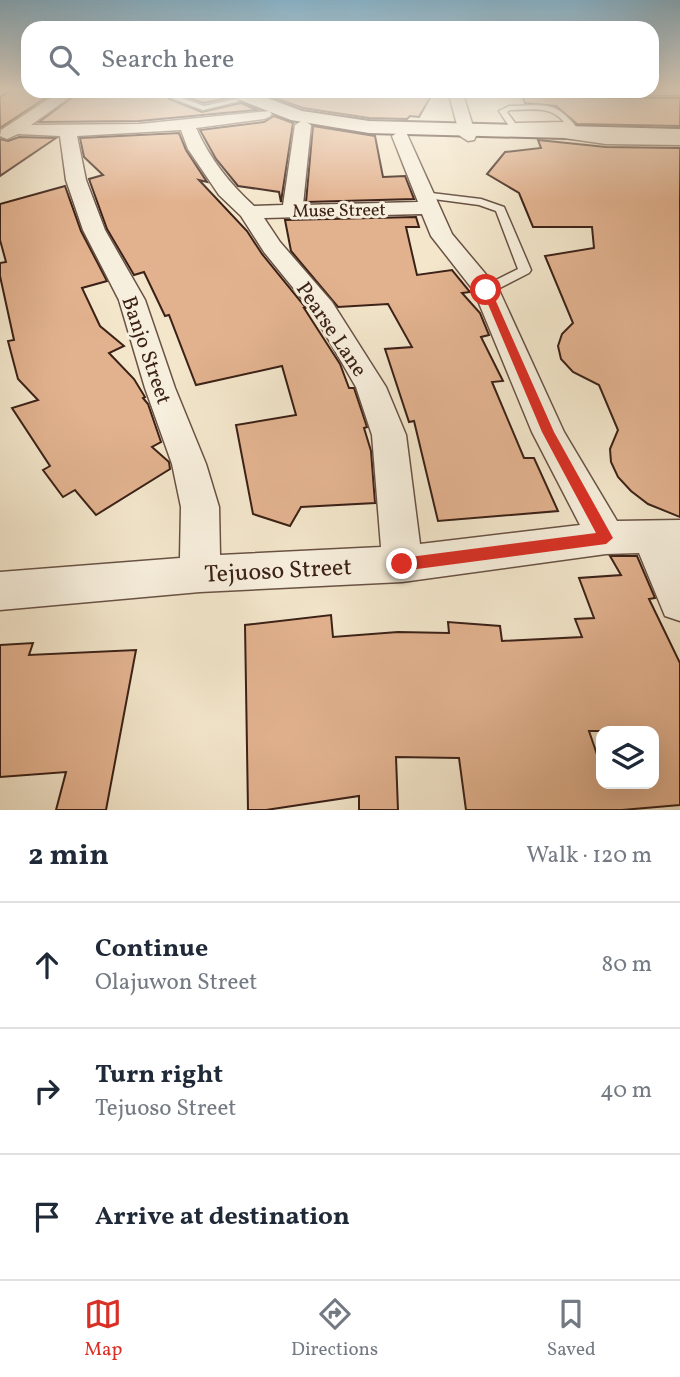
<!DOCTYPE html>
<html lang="en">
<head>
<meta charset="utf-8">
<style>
	:root { --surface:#fff; --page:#f6f6f7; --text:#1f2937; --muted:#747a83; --line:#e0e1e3; --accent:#d93025 }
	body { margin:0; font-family:Vollkorn,serif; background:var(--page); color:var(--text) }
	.controls { position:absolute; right:21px; bottom:21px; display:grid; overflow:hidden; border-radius:14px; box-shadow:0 7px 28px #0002 }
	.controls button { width:63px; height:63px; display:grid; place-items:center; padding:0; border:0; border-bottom:2px solid var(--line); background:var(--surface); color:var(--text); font:35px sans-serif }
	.stop { position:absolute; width:21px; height:21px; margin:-16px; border:5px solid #d93025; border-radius:50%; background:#fff }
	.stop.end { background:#d93025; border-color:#fff; box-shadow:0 2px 7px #0008 }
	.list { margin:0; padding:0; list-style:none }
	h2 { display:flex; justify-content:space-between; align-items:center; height:91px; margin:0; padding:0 28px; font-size:30px }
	h2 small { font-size:23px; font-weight:400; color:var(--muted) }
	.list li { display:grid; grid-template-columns:46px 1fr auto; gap:21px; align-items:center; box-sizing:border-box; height:126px; padding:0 28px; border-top:2px solid var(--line) }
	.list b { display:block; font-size:26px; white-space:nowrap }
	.list p { margin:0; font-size:23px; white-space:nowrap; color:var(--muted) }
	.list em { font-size:23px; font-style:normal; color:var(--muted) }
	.icon { flex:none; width:38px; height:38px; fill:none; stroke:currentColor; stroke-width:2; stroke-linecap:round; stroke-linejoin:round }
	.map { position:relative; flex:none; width:680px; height:810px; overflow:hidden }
	.search { position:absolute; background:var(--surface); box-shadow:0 7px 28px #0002; left:21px; right:21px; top:21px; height:77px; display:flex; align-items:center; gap:18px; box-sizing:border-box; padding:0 24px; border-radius:21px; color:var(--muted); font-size:26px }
	.sheet { height:469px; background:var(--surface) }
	nav { display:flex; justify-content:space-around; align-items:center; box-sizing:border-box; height:98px; border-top:2px solid var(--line); background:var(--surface); font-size:19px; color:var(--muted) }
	nav a { display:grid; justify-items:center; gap:4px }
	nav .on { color:var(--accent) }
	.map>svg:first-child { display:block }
	.building { fill:#e2b28f; stroke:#3b2117; stroke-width:2; fill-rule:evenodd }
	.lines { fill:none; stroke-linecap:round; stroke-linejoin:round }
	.service-casing { stroke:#695244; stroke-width:3 }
	.minor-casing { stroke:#695244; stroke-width:3 }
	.secondary-casing { stroke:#3b2117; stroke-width:4 }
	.service { fill:#f7efdd; fill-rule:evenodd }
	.minor { fill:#f7efdd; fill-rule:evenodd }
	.secondary { fill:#f7efdd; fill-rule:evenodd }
	.route { fill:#d93025 }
	.labels { text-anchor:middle; stroke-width:6; stroke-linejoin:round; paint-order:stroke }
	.far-street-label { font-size:18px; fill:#3b2117; stroke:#f7efdd }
	.street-label { font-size:21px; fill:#3b2117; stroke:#f7efdd }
	.near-street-label { font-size:24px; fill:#3b2117; stroke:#f7efdd }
</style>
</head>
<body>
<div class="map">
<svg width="680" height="810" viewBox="0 0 680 810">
	<rect width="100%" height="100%" fill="#f3e6cb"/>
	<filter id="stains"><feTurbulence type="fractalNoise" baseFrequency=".00286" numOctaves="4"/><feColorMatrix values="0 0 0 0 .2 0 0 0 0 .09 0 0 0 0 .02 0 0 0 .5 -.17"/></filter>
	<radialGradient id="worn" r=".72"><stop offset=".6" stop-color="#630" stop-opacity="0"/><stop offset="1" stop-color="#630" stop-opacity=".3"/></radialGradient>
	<g class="building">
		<path d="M 14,88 L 28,88 L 28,91 L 56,91 L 0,128 L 0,97 Z"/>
		<path d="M 81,91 L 180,91 L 170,96 L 169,99 L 202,112 L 241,103 L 257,110 L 139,121 L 39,122 Z"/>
		<path d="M 199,91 L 221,91 L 228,98 L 204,103 L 189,98 Z"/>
		<path d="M 256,91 L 434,91 L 419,117 L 410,116 L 407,119 L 369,118 L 303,108 Z"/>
		<path d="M 521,92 L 544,92 L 547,97 L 680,98 L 680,126 L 577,124 L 556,106 L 525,103 Z"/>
		<path d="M 274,116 L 293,123 L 281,202 L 279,192 L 238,186 L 216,159 L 200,130 L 264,122 Z"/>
		<path d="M 313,126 L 375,136 L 383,177 L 405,176 L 414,199 L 306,202 Z"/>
		<path d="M 179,133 L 186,150 L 207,182 L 199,180 L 247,231 L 262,254 L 306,308 L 304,308 L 340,364 L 349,388 L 354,388 L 367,427 L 364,428 L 371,451 L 375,503 L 301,507 L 290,526 L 253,514 L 236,425 L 296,415 L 282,366 L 196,385 L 169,315 L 165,316 L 144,272 L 134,275 L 107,229 L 89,179 L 103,175 L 84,157 L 80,138 Z"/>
		<path d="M 19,137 L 56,138 L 0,176 L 0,139 L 8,141 Z"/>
		<path d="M 538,140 L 606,147 L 680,148 L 680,517 L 648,504 L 631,491 L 618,477 L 611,462 L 610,449 L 618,430 L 599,385 L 573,372 L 561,359 L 558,346 L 562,334 L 573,323 L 545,256 L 594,248 L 592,227 L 533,227 L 519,193 L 487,174 L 505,152 L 541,148 Z"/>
		<path d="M 65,186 L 81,231 L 107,281 L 82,288 L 100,326 L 124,346 L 109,353 L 134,379 L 145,397 L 143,398 L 148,404 L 161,442 L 152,447 L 169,462 L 170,469 L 96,515 L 75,490 L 63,497 L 43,470 L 50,466 L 12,408 L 38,400 L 18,379 L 8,341 L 14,340 L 0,276 L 0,263 L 6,262 L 0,240 L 0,204 Z"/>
		<path d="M 416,217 L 419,227 L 406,227 L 417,275 L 452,270 L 470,292 L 462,293 L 480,313 L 489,335 L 481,337 L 503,381 L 492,382 L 524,458 L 534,458 L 558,511 L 438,521 L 414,421 L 409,422 L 385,349 L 412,347 L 388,304 L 338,307 L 291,251 L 285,220 Z"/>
		<path d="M 610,556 L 637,556 L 655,598 L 649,599 L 680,663 L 680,805 L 622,810 L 466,810 L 459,758 L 396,757 L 398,810 L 359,810 L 359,796 L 266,810 L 248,810 L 245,625 L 331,615 L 333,637 L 398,632 L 449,633 L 448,622 L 500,626 L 502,641 L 582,637 L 575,619 L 594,618 L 579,578 L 621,575 ZM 589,731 L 654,731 L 654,784 L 601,784 L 601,766 Z"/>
		<path d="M 33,643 L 29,655 L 136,650 L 106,810 L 56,810 L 66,772 L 0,777 L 0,645 Z"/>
	</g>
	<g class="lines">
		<g class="service-casing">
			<g id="service">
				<path d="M 187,91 L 197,91 L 182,98 L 204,106 L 236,99 L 240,101 L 203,110 L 171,98 Z"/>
				<path d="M 509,106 C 545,106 554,99 578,129 L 574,131 L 568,126 L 518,127 L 519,132 L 513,132 L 499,111 ZM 510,110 C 531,110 550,105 564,122 L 515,123 L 507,112 Z"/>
				<path d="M 567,133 L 606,138 L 680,139 L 680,145 L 606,144 L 564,138 L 564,134 Z"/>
				<path d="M 423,192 L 481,199 L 504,207 L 531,270 L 529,273 L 490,293 L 482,293 L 482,287 L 518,269 L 496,211 L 479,205 L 419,197 L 418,195 Z"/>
			</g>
		</g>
		<g class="minor-casing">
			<g id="minor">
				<path d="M 652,88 L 680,88 L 680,95 L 595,95 L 588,91 L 652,91 Z"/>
				<path d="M 61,91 L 78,91 L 31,125 L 139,124 L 269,111 L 272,114 L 269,117 L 264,119 L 196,128 C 210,159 229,183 254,206 L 283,205 L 295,125 L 303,120 L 311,125 L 303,205 L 418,202 L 392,136 L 400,131 L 406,132 L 452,234 L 499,290 L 564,432 L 617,521 L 680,520 L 680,621 L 665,616 L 639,553 L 606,554 L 402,582 L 200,592 L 0,610 L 0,572 L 180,558 L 181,507 L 172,464 L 145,388 L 119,300 L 83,230 L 66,180 L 60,136 L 18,134 L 7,139 L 0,136 L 1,130 ZM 181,130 L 188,149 L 219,195 L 241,216 L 264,252 L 312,311 L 356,387 L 372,435 L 381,547 L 220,555 L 219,507 L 206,464 L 175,388 L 145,300 L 105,230 L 86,180 L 77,136 ZM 422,214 L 431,236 L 474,291 L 532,432 L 580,525 L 420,544 L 406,435 L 386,387 L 332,302 L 280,242 L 264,218 Z"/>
				<path d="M 448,91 L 462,91 L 476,136 L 474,140 L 468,141 L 460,136 Z"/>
			</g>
		</g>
		<g class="secondary-casing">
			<path id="secondary" d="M 224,91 L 249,91 L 302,111 L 369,121 L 680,129 L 680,141 L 369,133 L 291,120 L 227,95 Z"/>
		</g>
		<use href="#service" class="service"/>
		<use href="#minor" class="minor"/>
		<use href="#secondary" class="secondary"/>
	</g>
	<linearGradient id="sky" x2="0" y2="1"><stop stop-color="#89b9d3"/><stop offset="0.44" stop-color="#faf4e8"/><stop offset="1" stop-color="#faf4e8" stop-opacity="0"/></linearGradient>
	<rect width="680" height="202" fill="url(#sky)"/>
	<path class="route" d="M 486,287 L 491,290 L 554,432 L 613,538 L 606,544 L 402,571 L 394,564 L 402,558 L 596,533 L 542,432 L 482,290 Z"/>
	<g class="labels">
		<g class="far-street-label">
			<text transform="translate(339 210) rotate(-1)" y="6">Muse Street</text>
		</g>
		<g class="street-label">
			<text transform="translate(332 329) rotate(56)" y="7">Pearse Lane</text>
			<text transform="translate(147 350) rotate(71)" y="7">Banjo Street</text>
		</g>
		<g class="near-street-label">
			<text transform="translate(278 570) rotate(-3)" y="8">Tejuoso Street</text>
		</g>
	</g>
	<rect width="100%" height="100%" filter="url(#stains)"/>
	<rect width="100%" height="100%" fill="url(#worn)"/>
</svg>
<div class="controls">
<button><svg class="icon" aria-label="layers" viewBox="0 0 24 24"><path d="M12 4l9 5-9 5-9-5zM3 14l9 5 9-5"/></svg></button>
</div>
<div class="stop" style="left:486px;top:290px"></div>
<div class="stop end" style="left:402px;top:564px"></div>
<div class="search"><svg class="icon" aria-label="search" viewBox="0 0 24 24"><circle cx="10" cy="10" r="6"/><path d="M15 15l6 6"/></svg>Search here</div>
</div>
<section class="sheet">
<h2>2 min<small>Walk · 120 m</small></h2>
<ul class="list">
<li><svg class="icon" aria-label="ahead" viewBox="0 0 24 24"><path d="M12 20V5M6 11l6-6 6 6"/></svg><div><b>Continue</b><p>Olajuwon Street</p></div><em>80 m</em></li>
<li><svg class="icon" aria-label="right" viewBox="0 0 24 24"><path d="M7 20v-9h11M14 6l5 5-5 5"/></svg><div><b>Turn right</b><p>Tejuoso Street</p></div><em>40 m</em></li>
<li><svg class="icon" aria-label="arrive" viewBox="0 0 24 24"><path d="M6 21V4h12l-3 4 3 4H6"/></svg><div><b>Arrive at destination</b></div></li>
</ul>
</section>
<nav>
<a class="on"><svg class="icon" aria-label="map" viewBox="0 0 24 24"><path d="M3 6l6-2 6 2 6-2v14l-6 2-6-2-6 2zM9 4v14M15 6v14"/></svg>Map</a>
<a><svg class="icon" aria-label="directions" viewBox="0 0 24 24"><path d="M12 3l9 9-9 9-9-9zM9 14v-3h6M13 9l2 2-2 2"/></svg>Directions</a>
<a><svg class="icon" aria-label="saved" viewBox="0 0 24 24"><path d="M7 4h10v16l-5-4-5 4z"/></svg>Saved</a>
</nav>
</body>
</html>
